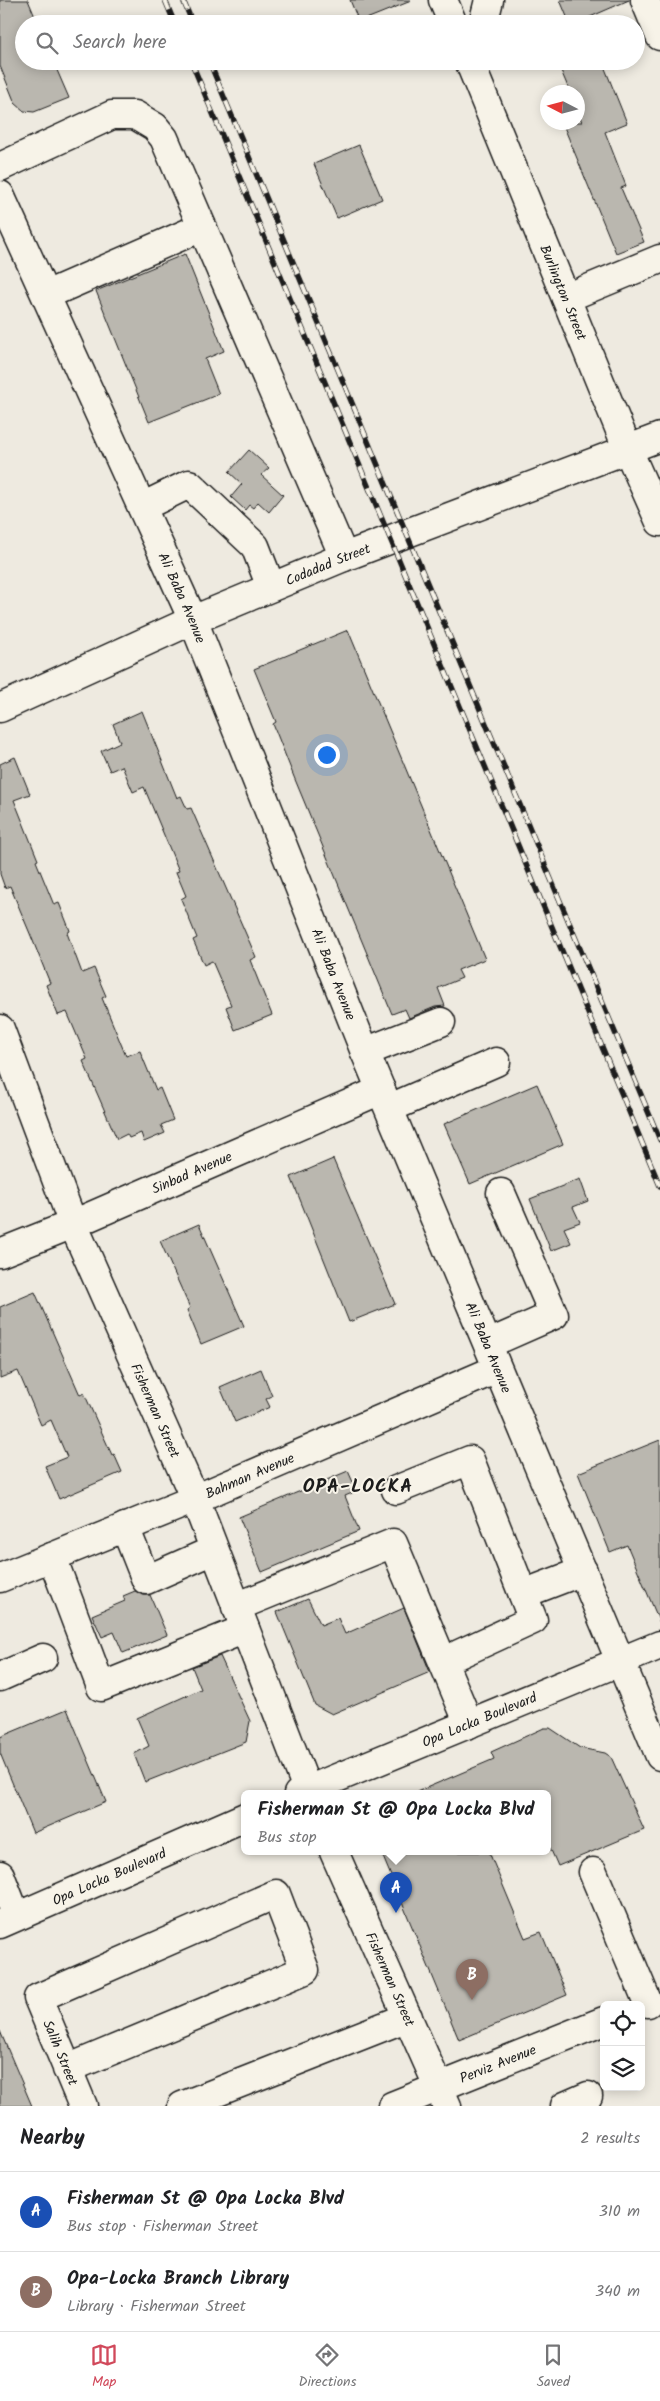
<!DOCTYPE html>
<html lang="en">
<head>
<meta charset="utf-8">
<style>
	:root { --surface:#fff; --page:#f2f2f2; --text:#202124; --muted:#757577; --line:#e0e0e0; --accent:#d1495b }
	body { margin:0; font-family:Kalam,sans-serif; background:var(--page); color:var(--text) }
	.controls { position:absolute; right:15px; bottom:15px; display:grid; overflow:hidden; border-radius:8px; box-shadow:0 2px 12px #0003 }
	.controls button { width:45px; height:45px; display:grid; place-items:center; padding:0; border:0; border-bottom:1px solid var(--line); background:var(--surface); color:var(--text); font:25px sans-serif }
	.compass { position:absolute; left:540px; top:85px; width:45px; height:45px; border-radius:50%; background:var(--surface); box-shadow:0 2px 12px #0003; rotate:276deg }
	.you { position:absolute; left:326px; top:754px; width:18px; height:18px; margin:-12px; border:4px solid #fff; border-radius:50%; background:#1a73e8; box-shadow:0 0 0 8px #1a73e833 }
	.badge { display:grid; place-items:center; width:32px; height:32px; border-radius:50%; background:var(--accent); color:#fff; font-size:16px; font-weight:700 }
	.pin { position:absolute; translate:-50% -41px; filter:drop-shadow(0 1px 2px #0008) }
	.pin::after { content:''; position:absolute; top:26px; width:18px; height:15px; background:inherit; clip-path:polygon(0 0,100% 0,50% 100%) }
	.popup { position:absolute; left:241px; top:1790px; width:310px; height:65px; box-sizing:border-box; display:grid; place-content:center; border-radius:8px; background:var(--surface); filter:drop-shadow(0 1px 4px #0005); font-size:16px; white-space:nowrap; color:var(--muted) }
	.popup b { font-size:19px; color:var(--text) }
	.popup::after { content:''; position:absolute; left:50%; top:100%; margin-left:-10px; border:10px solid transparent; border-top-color:var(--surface) }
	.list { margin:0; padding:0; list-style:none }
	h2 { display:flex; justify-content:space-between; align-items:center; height:65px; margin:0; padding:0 20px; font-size:21px }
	h2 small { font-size:16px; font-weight:400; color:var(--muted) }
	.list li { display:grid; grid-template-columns:32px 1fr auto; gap:15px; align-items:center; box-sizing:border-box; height:80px; padding:0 20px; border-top:1px solid var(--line) }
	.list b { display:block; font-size:19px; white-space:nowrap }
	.list p { margin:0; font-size:16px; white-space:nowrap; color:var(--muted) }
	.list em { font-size:16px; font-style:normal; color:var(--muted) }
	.icon { flex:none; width:28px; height:28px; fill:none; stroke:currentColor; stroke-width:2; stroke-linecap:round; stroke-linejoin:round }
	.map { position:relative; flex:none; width:660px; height:2106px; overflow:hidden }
	.search { position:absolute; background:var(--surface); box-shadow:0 2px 12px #0003; left:15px; right:15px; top:15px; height:55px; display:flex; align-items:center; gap:12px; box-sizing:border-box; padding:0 18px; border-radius:28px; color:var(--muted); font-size:19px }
	.sheet { height:225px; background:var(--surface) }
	nav { display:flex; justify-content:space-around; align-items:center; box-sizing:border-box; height:70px; border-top:1px solid var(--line); background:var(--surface); font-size:14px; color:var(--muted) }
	nav a { display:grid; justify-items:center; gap:2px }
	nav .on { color:var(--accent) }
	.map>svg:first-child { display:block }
	.building { fill:#bab7af; stroke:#1c1c1c }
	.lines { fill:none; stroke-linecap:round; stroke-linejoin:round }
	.minor-casing { stroke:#1c1c1c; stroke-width:31 }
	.minor { stroke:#f7f3e8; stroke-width:28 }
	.rail-casing { stroke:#1c1c1c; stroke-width:5.5 }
	.rail { stroke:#f7f3e8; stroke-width:4; stroke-dasharray:11; stroke-linecap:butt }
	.labels { text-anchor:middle; stroke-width:4; stroke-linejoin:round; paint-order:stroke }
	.street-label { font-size:14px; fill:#1c1c1c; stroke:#f7f3e8 }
	.district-label { font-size:19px; font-weight:bold; letter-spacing:1px; fill:#1c1c1c; stroke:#f7f3e8 }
</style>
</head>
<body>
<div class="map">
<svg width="660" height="2106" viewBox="0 0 660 2106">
	<rect width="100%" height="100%" fill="#eeeae0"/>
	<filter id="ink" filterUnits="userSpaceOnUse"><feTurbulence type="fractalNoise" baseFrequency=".02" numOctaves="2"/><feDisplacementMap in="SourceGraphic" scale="10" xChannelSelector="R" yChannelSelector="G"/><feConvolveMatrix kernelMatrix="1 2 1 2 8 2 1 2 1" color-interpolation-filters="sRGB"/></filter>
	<g filter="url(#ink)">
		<g class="building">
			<path d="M 0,0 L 28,0 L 38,24 L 24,24 L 24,61 L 53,61 L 69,98 L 34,112 L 24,111 L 15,103 L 0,66 Z"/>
			<path d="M 350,0 L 411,0 L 411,1 L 359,22 Z"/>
			<path d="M 560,0 L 629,0 L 574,24 L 570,24 Z"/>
			<path d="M 557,61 L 602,61 L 627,123 L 605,132 L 626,186 L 621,188 L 644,242 L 616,253 L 562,122 L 582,122 L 578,112 L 578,92 L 570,92 Z"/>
			<path d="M 359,145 L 382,199 L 337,218 L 314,164 Z"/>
			<path d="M 185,254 L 224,351 L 205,359 L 219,394 L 149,422 L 96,291 Z"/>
			<path d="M 249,450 L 269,468 L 261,475 L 283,495 L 269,512 L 258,502 L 253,508 L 249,505 L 245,510 L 231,497 L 242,484 L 229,472 Z"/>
			<path d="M 348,630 L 485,959 L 458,970 L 462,978 L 438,988 L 445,1006 L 435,1007 L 409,1018 L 405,1009 L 392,1014 L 294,777 L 273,724 L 276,722 L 254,669 Z"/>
			<path d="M 142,711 L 177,798 L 181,796 L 187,809 L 191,808 L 256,957 L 250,960 L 272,1015 L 235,1030 L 226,1007 L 231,1005 L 212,961 L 204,965 L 193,940 L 197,938 L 181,899 L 186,896 L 176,872 L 179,871 L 144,787 L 133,792 L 122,766 L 110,771 L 101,751 L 120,742 L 113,724 Z"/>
			<path d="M 15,757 L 30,794 L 14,800 L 38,860 L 36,861 L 54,905 L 59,903 L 69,928 L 70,931 L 67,933 L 82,973 L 94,968 L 106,996 L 102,998 L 126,1056 L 140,1051 L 156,1090 L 160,1088 L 173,1120 L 161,1125 L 165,1133 L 144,1142 L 141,1133 L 129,1138 L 127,1134 L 117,1139 L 83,1061 L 87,1059 L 67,1012 L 58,1015 L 46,985 L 50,983 L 31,936 L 10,886 L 5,888 L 0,874 L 0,764 Z"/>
			<path d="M 537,1084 L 563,1144 L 470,1184 L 444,1124 Z"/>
			<path d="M 333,1159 L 395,1304 L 349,1322 L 291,1177 Z"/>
			<path d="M 580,1179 L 588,1201 L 573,1207 L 580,1222 L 564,1228 L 571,1243 L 551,1251 L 530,1199 Z"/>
			<path d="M 199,1224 L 244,1326 L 201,1344 L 187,1310 L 190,1308 L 160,1241 Z"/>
			<path d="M 35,1292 L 80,1395 L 84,1393 L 112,1455 L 114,1454 L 122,1472 L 59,1499 L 45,1466 L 67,1457 L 51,1420 L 41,1425 L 18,1371 L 0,1378 L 0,1307 Z"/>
			<path d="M 261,1369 L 272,1396 L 266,1399 L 270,1407 L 235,1422 L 220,1387 Z"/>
			<path d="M 660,1440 L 660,1623 L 627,1545 L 610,1552 L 578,1473 Z"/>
			<path d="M 348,1471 L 357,1491 L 345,1496 L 359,1531 L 262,1572 L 239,1517 Z"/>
			<path d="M 135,1591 L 144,1595 L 150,1595 L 167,1635 L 123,1653 L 114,1632 L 102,1637 L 92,1615 L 125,1601 L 123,1596 Z"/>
			<path d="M 308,1599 L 321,1625 L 338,1618 L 345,1634 L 404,1608 L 430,1672 L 332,1714 L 315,1705 L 277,1612 Z"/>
			<path d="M 220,1656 L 250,1721 L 246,1742 L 145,1782 L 134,1754 L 149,1746 L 137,1718 L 201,1689 L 192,1667 Z"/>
			<path d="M 67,1709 L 106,1802 L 33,1833 L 0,1753 L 0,1737 Z"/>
			<path d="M 544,1728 L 550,1728 L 580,1748 L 605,1753 L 611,1757 L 644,1830 L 558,1866 L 547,1841 L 547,1794 L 412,1794 L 494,1759 L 491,1752 Z"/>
			<path d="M 381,1852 L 489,1852 L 525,1938 L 541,1932 L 567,1995 L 459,2040 Z"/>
			<path d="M 0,2031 L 32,2106 L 0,2106 Z"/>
		</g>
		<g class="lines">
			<g class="minor-casing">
				<g id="minor">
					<path d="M 443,0 L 453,24"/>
					<path d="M 645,0 L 660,36"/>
					<path d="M 483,24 L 489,0"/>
					<path id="s1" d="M 469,61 L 628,450 L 660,522"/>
					<path d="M 0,167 L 112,115 L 135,115 L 155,127 L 164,138 L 344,557"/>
					<path id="s2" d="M 0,195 L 193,620 L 365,1052 L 660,1756"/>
					<path d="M 46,295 L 202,227"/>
					<path d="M 566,298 L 660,259"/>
					<path d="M 142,507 L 189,484 L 255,546 L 271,587"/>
					<path id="s3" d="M 0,708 L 193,620 L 344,557 L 660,437"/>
					<path id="s4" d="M 0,1029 L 73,1224 L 195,1499 L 309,1794"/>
					<path d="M 365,1052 L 441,1022"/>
					<path d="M 390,1108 L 496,1062"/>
					<path id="s5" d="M 0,1253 L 73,1224 L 381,1090"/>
					<path d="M 488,1344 L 554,1315 L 501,1193"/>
					<path d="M 396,1490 L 470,1460 L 533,1620 L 459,1654"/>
					<path d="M 125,1527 L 146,1580 L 214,1550"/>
					<path d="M 52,1557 L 101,1687 L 245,1629"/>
					<path id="s6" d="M 0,1578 L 195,1499 L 497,1369"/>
					<path d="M 523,1594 L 583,1571"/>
					<path d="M 236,1607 L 393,1543 L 469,1724"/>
					<path d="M 0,1677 L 43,1658"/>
					<path id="s7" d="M 298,1794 L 660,1645"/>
					<path id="s8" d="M 334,1852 L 447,2106"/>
					<path d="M 593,1872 L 648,2003"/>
					<path d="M 0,1875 L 16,1916"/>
					<path id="s9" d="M 0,1924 L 245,1817"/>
					<path id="s10" d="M 67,2069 L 305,1970 L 276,1894 L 38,1998 L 83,2106"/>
					<path d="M 182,2106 L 408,2017"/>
					<path id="s11" d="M 392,2106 L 604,2021"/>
					<path d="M 565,2106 L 588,2096"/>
				</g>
			</g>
			<use href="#minor" class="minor"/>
			<g class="rail-casing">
				<g id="rail">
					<path d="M 165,0 L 175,24"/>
					<path d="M 183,0 L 193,24"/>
					<path d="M 191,61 L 660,1186"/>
					<path d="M 209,61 L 660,1140"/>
				</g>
			</g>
			<use href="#rail" class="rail"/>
		</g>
	</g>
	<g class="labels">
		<g class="street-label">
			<text dy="5" stroke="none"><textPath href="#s1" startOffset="250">Burlington Street</textPath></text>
			<text dy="5" stroke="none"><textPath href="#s3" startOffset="358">Codadad Street</textPath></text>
			<text dy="5" stroke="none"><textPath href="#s2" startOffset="442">Ali Baba Avenue</textPath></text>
			<text dy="5" stroke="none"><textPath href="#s2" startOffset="848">Ali Baba Avenue</textPath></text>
			<text dy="5" stroke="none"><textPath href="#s5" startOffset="208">Sinbad Avenue</textPath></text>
			<text dy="5" stroke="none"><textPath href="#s2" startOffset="1252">Ali Baba Avenue</textPath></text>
			<text dy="5" stroke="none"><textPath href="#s4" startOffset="412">Fisherman Street</textPath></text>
			<text dy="5" stroke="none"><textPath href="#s6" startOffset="270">Bahman Avenue</textPath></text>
			<text dy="5" stroke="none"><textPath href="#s7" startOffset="196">Opa Locka Boulevard</textPath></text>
			<text dy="5" stroke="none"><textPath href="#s9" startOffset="119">Opa Locka Boulevard</textPath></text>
			<text dy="5" stroke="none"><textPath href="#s8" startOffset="139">Fisherman Street</textPath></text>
			<text dy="5" stroke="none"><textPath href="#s10" startOffset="658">Salih Street</textPath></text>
			<text dy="5" stroke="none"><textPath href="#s11" startOffset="114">Perviz Avenue</textPath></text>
		</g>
		<g class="district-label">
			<text x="358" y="1492">OPA-LOCKA</text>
		</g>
	</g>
</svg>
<div class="controls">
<button><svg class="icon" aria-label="locate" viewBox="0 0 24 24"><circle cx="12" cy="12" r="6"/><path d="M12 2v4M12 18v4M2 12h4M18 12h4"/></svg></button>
<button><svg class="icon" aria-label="layers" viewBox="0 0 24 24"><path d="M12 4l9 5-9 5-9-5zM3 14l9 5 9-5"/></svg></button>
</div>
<svg class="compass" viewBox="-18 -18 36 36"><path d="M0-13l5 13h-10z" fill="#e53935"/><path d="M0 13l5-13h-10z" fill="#757577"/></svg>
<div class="you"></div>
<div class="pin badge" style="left:396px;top:1913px;background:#1a4fb4">A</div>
<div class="popup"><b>Fisherman St @ Opa Locka Blvd</b>Bus stop</div>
<div class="pin badge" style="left:472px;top:2000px;background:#8d6e63">B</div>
<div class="search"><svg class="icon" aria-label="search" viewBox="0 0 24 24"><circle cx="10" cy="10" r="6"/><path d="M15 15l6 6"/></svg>Search here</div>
</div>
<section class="sheet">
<h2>Nearby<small>2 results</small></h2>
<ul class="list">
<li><span class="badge" style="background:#1a4fb4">A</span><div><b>Fisherman St @ Opa Locka Blvd</b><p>Bus stop · Fisherman Street</p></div><em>310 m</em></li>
<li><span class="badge" style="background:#8d6e63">B</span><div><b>Opa-Locka Branch Library</b><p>Library · Fisherman Street</p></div><em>340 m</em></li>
</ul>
</section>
<nav>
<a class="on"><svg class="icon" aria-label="map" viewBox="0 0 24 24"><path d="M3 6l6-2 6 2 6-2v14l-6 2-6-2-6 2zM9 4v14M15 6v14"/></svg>Map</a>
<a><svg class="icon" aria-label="directions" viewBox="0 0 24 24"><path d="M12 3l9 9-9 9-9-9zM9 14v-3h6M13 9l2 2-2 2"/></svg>Directions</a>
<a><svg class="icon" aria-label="saved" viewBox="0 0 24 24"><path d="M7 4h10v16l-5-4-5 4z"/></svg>Saved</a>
</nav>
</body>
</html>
